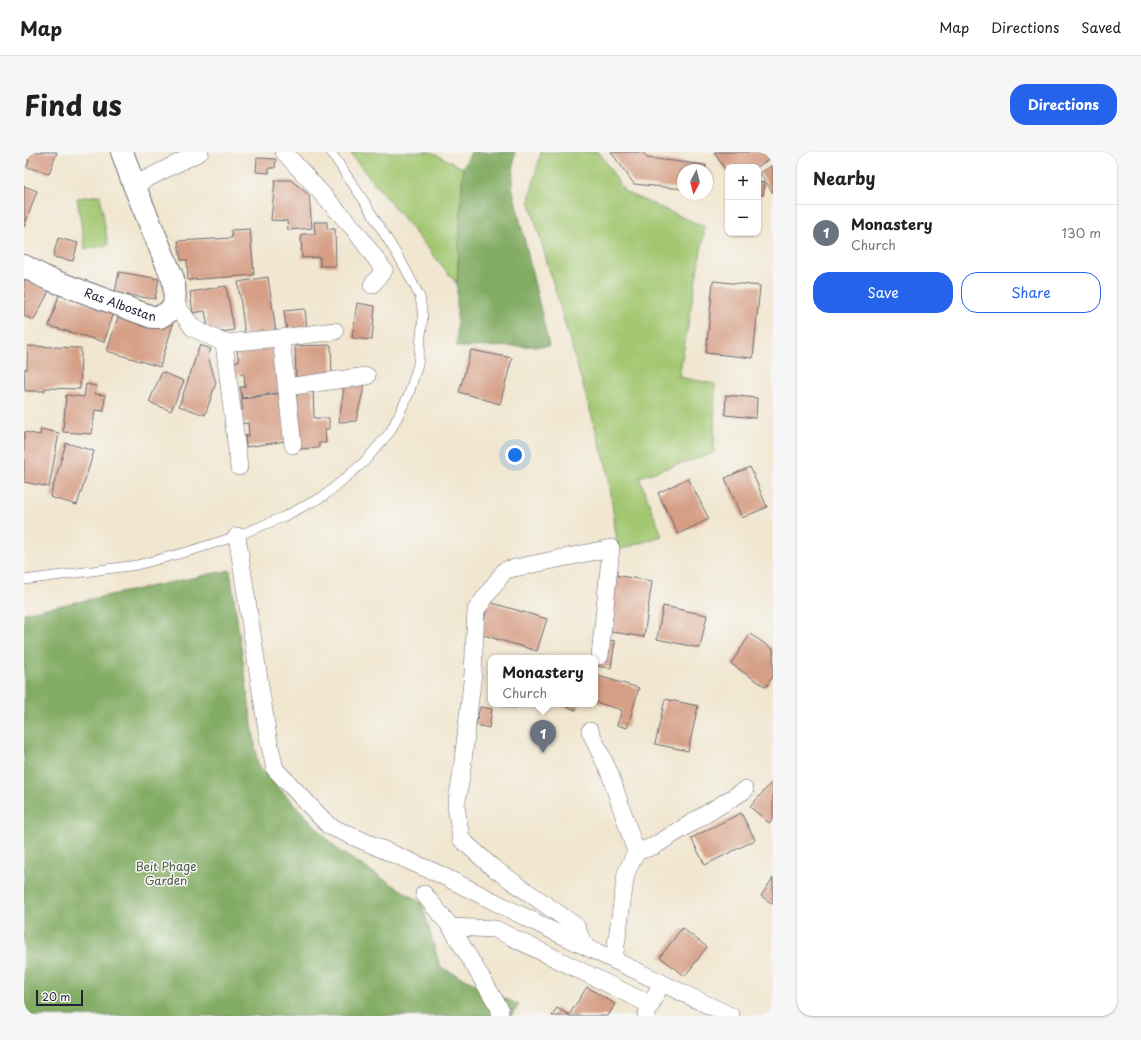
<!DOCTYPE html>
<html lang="en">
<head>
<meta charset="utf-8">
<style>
	:root { --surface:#fff; --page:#f6f6f6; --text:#202124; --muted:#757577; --line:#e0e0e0; --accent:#2563eb }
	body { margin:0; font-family:"Playpen Sans",sans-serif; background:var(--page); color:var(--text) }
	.controls { position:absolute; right:12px; top:12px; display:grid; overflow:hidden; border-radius:8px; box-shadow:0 1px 3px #0004 }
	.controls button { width:36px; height:36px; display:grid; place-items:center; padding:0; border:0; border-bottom:1px solid var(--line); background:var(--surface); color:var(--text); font:20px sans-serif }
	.compass { position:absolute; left:653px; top:12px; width:36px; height:36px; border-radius:50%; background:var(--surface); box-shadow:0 1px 3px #0004; rotate:187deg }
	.scale { position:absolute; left:12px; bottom:10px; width:47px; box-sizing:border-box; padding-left:4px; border:2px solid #22223b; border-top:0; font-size:11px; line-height:14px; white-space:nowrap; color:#22223b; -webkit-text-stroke:3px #f6f6f2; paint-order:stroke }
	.you { position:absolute; left:491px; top:303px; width:14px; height:14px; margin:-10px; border:3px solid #fff; border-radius:50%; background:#1a73e8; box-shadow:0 0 0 6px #1a73e833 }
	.badge { display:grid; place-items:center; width:26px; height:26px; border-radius:50%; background:var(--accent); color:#fff; font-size:13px; font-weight:700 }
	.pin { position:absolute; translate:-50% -33px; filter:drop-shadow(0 1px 2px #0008) }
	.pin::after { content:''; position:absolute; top:21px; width:14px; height:12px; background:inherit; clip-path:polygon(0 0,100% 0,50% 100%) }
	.popup { position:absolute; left:464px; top:503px; width:110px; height:52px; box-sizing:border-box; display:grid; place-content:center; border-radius:8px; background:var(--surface); filter:drop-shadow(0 1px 3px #0005); font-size:13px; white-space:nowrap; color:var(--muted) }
	.popup b { font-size:15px; color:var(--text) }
	.popup::after { content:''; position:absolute; left:50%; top:100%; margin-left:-8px; border:8px solid transparent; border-top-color:var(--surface) }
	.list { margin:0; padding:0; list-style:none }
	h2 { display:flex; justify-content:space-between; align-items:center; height:52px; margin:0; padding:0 16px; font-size:17px }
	h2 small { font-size:13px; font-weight:400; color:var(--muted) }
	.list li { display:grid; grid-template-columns:26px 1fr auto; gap:12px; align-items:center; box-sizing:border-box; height:56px; padding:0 16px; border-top:1px solid var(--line) }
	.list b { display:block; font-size:15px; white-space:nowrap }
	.list p { margin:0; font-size:13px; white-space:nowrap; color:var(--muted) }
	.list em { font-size:13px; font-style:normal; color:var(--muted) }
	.actions { display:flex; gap:8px; padding:12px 16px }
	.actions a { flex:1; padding:9px 0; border:1px solid var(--accent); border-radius:16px; text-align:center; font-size:14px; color:var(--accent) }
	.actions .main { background:var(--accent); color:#fff }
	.map { position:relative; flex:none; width:749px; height:864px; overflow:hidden; border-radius:16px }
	header { display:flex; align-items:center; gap:24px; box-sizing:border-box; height:56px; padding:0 20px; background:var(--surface); border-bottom:1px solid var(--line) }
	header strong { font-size:19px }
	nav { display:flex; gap:22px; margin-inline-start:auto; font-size:14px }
	.intro { display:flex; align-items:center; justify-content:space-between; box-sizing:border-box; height:96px; padding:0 24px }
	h1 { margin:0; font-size:28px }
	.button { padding:10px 18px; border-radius:16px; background:var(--accent); color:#fff; font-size:14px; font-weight:700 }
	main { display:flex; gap:24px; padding:0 24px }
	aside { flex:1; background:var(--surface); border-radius:16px; box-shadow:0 1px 3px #0004 }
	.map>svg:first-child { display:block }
	.green { fill:#a3c771; stroke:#627456 }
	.forest { fill:#82ac63; stroke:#52674f }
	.building { fill:#d69e85 }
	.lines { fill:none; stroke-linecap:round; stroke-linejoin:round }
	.lane-casing { stroke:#6a676f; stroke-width:10 }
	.street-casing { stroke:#6a676f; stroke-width:18 }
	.secondary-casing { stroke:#6a676f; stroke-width:24 }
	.lane { stroke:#fff; stroke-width:9 }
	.street { stroke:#fff; stroke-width:17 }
	.secondary { stroke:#fff; stroke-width:22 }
	.labels { text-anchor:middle; stroke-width:3; stroke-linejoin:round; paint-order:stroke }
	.street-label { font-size:12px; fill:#22223b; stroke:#f6f6f2 }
	.park-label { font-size:12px; fill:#4f5c4e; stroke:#f6f6f2 }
</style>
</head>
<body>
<header>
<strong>Map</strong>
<nav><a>Map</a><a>Directions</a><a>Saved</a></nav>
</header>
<div class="intro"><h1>Find us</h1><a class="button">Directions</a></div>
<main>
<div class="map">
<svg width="749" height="864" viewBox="0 0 749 864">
	<rect width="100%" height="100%" fill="#f6f6f2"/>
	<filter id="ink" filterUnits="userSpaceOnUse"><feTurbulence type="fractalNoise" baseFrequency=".025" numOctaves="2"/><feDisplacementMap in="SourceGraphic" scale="8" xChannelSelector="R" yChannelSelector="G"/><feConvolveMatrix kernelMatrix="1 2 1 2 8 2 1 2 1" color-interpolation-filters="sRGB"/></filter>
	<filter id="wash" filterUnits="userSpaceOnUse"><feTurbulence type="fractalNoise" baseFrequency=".012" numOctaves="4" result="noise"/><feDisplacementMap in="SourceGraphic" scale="16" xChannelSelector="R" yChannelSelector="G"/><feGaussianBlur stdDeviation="0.9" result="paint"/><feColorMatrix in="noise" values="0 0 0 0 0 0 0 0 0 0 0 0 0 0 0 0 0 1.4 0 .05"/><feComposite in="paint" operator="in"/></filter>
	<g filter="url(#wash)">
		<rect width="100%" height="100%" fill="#f1e6cf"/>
		<g class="green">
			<path d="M 326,0 L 407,0 L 439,16 L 433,132 L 332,9 Z"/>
			<path d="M 517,0 L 575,0 L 601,40 L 681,75 L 655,225 L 691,232 L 690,301 L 615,325 L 638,384 L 594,398 L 584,320 L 505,48 Z"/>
			<path d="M 76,43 L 84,93 L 61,97 L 53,46 Z"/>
		</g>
		<g class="forest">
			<path d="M 447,0 L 491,0 L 488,34 L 525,194 L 433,195 L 433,132 L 439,16 Z"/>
			<path d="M 206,418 L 234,614 L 315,699 L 398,751 L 416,815 L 495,853 L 487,864 L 0,864 L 0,461 Z"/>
		</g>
		<g id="blocks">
			<g class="building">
				<path d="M 0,0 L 33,0 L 25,22 L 3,15 L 5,8 L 0,6 Z"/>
				<path d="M 587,0 L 619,0 L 623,6 L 682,13 L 681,18 L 659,18 L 659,37 L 610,32 Z"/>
				<path d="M 690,0 L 749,0 L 749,5 L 733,15 L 704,15 L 704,22 Z"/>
				<path d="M 233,6 L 252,7 L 251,16 L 245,16 L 245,21 L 232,20 Z"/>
				<path d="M 749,13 L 749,41 L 736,21 Z"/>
				<path d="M 251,28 L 267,28 L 285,43 L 288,76 L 264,78 L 263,69 L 247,68 Z"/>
				<path d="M 734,30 L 741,31 L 739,43 L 734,43 Z"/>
				<path d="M 0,34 L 13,39 L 0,75 Z"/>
				<path d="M 290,70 L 303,70 L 303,77 L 311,77 L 312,114 L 296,114 L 296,105 L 278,106 L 277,82 L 291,82 Z"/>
				<path d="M 226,77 L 230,123 L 164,128 L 163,108 L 157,108 L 154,89 L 208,86 L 207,78 Z"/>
				<path d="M 34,86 L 54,91 L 49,109 L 29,105 Z"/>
				<path d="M 95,120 L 135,127 L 131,147 L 91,141 Z"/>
				<path d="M 244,125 L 252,180 L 221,183 L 214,130 Z"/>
				<path d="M 0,127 L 25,139 L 10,168 L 0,164 Z"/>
				<path d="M 689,129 L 736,134 L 729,206 L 682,201 Z"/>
				<path d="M 202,134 L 210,178 L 185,182 L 181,159 L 169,161 L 166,140 Z"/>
				<path d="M 35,143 L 90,160 L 80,190 L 25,174 Z"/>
				<path d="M 333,151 L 351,154 L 348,188 L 328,186 Z"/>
				<path d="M 97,156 L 149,172 L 136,215 L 83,199 Z"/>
				<path d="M 281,157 L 283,178 L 263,180 L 260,159 Z"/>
				<path d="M 176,193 L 187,197 L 184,204 L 192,231 L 181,263 L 155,254 Z"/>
				<path d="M 252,193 L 258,240 L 218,246 L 216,235 L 221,235 L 220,222 L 211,223 L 209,210 L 215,209 L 213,198 Z"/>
				<path d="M 307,193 L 308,227 L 272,228 L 271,194 Z"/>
				<path d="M 4,194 L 57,196 L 56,237 L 21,236 L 21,239 L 1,239 L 0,217 L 3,217 Z"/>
				<path d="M 447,198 L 488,206 L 476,252 L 435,240 Z"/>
				<path d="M 138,220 L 160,229 L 147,259 L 125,250 Z"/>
				<path d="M 321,229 L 341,231 L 332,269 L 315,270 Z"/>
				<path d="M 62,232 L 72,234 L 71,242 L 81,243 L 80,259 L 71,258 L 68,282 L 39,280 L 42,243 L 60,245 Z"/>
				<path d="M 272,237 L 289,237 L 290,266 L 305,266 L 305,277 L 301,277 L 302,291 L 295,291 L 295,296 L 273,297 Z"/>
				<path d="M 256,242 L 262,289 L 222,295 L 221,284 L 225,283 L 224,271 L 215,272 L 213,258 L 219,258 L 217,247 Z"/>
				<path d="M 702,243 L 733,246 L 732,266 L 701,263 Z"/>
				<path d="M 17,277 L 35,281 L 25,335 L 0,330 L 0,280 L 16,283 Z"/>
				<path d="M 42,291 L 70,299 L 53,353 L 26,345 Z"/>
				<path d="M 726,315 L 743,355 L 718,366 L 701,326 Z"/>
				<path d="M 664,326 L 685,367 L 654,382 L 634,341 Z"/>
				<path d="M 583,422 L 628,429 L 620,485 L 575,478 Z"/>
				<path d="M 465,450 L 523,467 L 513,499 L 456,482 Z"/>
				<path d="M 639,454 L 683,463 L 676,496 L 633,487 Z"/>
				<path d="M 726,482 L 749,497 L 749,524 L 742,535 L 707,512 Z"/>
				<path d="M 572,486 L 591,489 L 587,516 L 571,514 Z"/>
				<path d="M 571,523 L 615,536 L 603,576 L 593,573 L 598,558 L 571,550 Z"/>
				<path d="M 641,547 L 674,554 L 664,599 L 631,592 Z"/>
				<path d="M 472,552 L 492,552 L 491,556 Z"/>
				<path d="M 535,552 L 554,552 L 552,558 Z"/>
				<path d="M 456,555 L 468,557 L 465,576 L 452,573 Z"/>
				<path d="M 748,630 L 749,631 L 749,666 L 745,671 L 726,655 Z"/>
				<path d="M 717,661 L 731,688 L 681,713 L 667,686 Z"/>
				<path d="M 749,726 L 749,752 L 737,744 Z"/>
				<path d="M 658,776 L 683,795 L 661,824 L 636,805 Z"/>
				<path d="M 563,835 L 591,852 L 584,864 L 528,864 L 533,856 L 545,863 Z"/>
			</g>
		</g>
	</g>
	<g filter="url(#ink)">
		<use href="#blocks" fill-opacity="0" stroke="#6a676f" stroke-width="1"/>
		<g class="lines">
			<g class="lane-casing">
				<path id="lane" d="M 0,428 L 113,413 L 166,399 L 213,384 L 259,365 L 300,344 L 340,310 L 366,280 L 385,242 L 394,212 L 399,165 L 396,145 L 380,114 L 340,49 L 307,0"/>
			</g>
			<g class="street-casing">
				<g id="street">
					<path d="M 260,0 L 330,77 L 360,118 L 348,133"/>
					<path d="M 110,33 L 176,0"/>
					<path d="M 151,151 L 169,176 L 200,191 L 215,315"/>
					<path d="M 257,186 L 269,293"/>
					<path d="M 200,191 L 257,186 L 311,179"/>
					<path d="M 262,235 L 343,224"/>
					<path d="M 213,384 L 244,585 L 251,617 L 305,674 L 415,722 L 529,779 L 707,864"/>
					<path d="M 566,579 L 586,622 L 612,700 L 602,721 L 590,808"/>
					<path d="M 612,700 L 630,694 L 721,638"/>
					<path d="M 400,742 L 427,775"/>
					<path d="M 560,793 L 552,774 L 468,715 L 437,687 L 432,654 L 437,626 L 449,521 L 452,458 L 481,418 L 587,396 L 576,504"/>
					<path d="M 476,864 L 476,857 L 427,775 L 471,777 L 627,853"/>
					<path d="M 622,864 L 637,831"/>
				</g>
			</g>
			<g class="secondary-casing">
				<g id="secondary">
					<path id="s1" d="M 0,114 L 22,126 L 128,165 L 136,165 L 149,157 C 152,147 151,138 149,127 L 110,33 L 98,0"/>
				</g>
			</g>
			<use href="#lane" class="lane"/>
			<use href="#street" class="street"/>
			<use href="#secondary" class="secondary"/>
		</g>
	</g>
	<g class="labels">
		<g class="street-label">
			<text dy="4" stroke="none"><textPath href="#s1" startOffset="104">Ras Albostan</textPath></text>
		</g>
		<g class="park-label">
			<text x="142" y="719">Beit Phage<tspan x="142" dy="14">Garden</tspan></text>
		</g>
	</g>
</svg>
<div class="controls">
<button>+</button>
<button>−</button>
</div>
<svg class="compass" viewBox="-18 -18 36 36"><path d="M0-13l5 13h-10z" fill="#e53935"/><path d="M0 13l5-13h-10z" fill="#757577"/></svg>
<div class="scale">20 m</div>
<div class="you"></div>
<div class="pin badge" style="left:519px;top:601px;background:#6b7280">1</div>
<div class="popup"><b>Monastery</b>Church</div>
</div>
<aside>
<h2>Nearby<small></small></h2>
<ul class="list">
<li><span class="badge" style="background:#6b7280">1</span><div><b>Monastery</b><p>Church</p></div><em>130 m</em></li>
</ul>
<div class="actions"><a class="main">Save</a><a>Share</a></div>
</aside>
</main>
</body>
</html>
